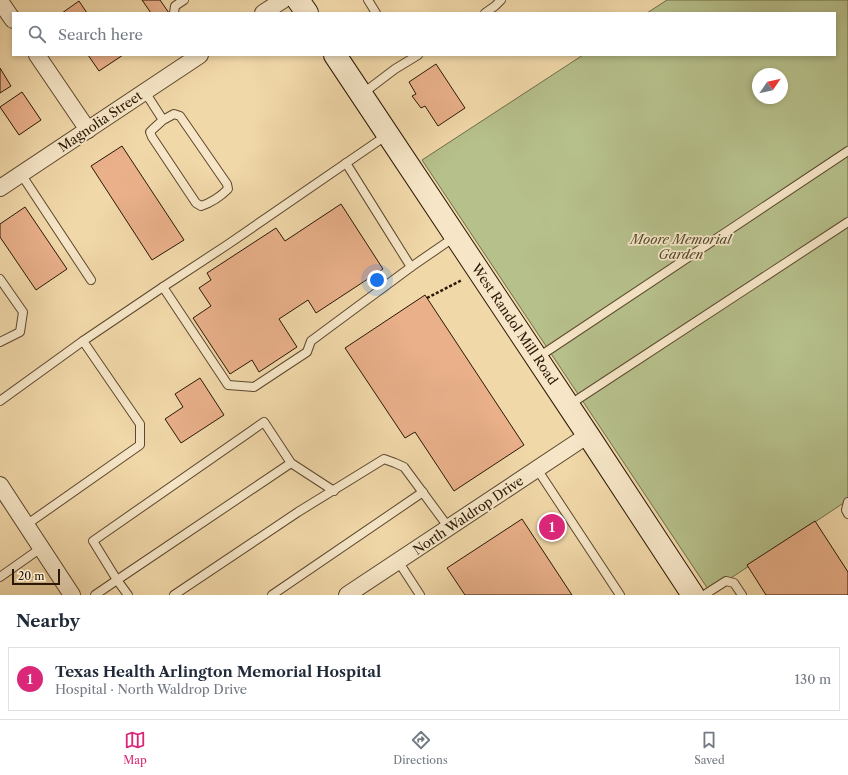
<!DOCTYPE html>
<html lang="en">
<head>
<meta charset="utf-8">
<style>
	:root { --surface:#fff; --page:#f2f2f3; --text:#1f2937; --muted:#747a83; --line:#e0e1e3; --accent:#db2777 }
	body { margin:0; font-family:"Libre Caslon Text",serif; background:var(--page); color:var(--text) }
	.compass { position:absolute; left:752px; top:68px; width:36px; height:36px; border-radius:50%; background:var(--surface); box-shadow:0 2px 6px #0003; rotate:56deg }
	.scale { position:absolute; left:12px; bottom:10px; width:48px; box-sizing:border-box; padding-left:4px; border:2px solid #2a1705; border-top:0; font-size:11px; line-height:14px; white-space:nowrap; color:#2a1705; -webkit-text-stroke:3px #f6e6c7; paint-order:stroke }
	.you { position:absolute; left:377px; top:280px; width:14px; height:14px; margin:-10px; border:3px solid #fff; border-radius:50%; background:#1a73e8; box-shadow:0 0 0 6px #1a73e833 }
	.badge { display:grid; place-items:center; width:26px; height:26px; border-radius:50%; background:var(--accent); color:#fff; font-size:13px; font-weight:700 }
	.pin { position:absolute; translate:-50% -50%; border:2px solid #fff; box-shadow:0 1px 4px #0006 }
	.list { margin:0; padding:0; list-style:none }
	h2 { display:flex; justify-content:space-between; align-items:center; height:52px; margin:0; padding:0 16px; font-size:17px }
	h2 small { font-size:13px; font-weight:400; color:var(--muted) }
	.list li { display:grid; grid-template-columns:26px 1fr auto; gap:12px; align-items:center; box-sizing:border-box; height:64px; margin:0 8px 8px; padding:0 8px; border:1px solid var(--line); border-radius:0px }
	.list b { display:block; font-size:15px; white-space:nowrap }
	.list p { margin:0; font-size:13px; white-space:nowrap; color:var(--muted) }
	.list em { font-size:13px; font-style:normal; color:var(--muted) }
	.icon { flex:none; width:22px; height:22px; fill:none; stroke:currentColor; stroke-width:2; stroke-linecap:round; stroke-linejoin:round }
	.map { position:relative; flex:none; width:848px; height:595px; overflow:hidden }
	.search { position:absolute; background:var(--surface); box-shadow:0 2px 6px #0003; left:12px; right:12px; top:12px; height:44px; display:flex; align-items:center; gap:10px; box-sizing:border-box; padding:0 14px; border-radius:0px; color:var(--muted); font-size:15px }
	.sheet { height:124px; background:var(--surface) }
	nav { display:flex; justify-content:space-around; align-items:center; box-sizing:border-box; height:56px; border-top:1px solid var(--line); background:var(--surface); font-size:11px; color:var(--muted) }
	nav a { display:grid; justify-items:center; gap:2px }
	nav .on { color:var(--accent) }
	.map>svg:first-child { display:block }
	.green { fill:#b6c08b; stroke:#706c48; fill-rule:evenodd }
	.building { fill:#e9b08a; stroke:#2a1705 }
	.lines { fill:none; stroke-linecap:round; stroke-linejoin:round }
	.service-casing { stroke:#5c472e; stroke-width:10 }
	.minor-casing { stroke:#5c472e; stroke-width:18 }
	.secondary-casing { stroke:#2a1705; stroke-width:24 }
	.path { stroke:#2a1705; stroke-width:2.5; stroke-dasharray:3 2; stroke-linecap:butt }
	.service { stroke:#f6e6c7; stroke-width:8 }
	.minor { stroke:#f6e6c7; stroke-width:16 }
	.secondary { stroke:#f6e6c7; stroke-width:22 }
	.labels { text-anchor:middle; stroke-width:3.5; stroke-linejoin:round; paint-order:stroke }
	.street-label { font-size:13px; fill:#2a1705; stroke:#f6e6c7 }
	.park-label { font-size:13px; font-style:italic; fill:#544a2d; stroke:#f6e6c7 }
</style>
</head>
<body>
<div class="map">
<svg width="848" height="595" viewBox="0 0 848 595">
	<rect width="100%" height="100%" fill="#f1d8a9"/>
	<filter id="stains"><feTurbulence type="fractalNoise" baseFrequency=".005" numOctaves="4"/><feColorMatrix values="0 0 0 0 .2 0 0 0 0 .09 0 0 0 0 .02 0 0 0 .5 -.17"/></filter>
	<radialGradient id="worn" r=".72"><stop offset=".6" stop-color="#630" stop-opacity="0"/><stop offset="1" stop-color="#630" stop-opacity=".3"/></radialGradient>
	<path class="green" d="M 667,0 L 848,0 L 848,500 L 710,592 L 422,160 L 583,55 L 835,55 L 835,13 L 647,13 ZM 758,74 L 782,74 L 782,98 L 758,98 Z"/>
	<g class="building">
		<path d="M 142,0 L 160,0 L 169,13 L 151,13 Z"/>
		<path d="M 79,1 L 87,13 L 62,13 Z"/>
		<path d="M 88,55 L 123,55 L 99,71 Z"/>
		<path d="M 436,64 L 465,108 L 438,126 L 425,106 L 421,108 L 412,96 L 416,94 L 409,82 Z"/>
		<path d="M 0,68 L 11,86 L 0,93 Z"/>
		<path d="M 22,92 L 41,120 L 19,135 L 0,107 Z"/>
		<path d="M 122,146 L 184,240 L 152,260 L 91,166 Z"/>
		<path d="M 341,204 L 383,269 L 316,313 L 308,300 L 279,319 L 297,347 L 259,372 L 252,360 L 230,374 L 193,318 L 211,306 L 199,288 L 211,280 L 207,273 L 276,228 L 285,241 Z"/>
		<path d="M 25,207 L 67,269 L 36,290 L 0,237 L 0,224 Z"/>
		<path d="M 425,295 L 524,445 L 454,491 L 415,432 L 405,438 L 345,348 Z"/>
		<path d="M 200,378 L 224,415 L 181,443 L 165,419 L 183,407 L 175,394 Z"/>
		<path d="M 522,519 L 572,595 L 465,595 L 447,568 Z"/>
		<path d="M 815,521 L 848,572 L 848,595 L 766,595 L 747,565 Z"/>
	</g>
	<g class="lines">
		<g class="service-casing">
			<g id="service">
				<path d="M 368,0 L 376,13"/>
				<path d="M 174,13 L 175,6 L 184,0"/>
				<path d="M 485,13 L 495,6 L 501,0"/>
				<path d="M 145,92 L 163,120 L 174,114 L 180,116 L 227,184 L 228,189 C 221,196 210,203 201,206 L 196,203 L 152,137 L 150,132 L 153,129 L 163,120"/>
				<path d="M 362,94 L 395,69 L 418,55"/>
				<path d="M 387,135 L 227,245 L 163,287 L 228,385 L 254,387 L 307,352 L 311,341 L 411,267 L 456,236"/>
				<path d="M 346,163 L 411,267"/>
				<path d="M 21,174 L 91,280"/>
				<path d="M 0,279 L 23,312 L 20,332 L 0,342"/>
				<path d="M 83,341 L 163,287"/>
				<path d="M 537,358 L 848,151"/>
				<path d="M 0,401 L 83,341 L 140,424 L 140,445 L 26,525"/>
				<path d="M 569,405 L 848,222"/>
				<path d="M 291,463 L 117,580 L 93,541 L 264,422 L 291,463 L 334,491"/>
				<path d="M 537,469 L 620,595"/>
				<path d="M 848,502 L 846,510 L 848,514"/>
				<path d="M 398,561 L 420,595"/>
				<path d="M 0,577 L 41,548"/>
				<path d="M 95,595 L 117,580 L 128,595"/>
				<path d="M 174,595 L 298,512 L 384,459 L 395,463 L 404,467 L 449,528"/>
				<path d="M 272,595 L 423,492"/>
				<path d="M 704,595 L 726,581 L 734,583 L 742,595"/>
			</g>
		</g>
		<g class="minor-casing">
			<g id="minor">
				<path d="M 0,1 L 13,20"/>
				<path d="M 263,13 L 283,0"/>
				<path d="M 37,55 L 88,130"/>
				<path d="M 0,188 L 200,55"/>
				<path d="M 0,485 L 72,595"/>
				<path d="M 347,595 L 588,435"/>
			</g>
		</g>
		<g class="secondary-casing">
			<g id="secondary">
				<path d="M 298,0 L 307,13"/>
				<path d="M 335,55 L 588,435 L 693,595"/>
			</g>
		</g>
		<path class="path" d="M 427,298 L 462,280"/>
		<use href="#service" class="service"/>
		<use href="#minor" class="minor"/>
		<use href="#secondary" class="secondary"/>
	</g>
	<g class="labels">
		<g class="street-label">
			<text transform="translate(100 121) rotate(-34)" y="5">Magnolia Street</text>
			<text transform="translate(515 324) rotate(56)" y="5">West Randol Mill Road</text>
			<text transform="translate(468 515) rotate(-34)" y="5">North Waldrop Drive</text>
		</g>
		<g class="park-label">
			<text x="681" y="244">Moore Memorial<tspan x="681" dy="15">Garden</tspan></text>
		</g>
	</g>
	<rect width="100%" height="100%" filter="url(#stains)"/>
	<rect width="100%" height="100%" fill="url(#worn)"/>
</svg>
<svg class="compass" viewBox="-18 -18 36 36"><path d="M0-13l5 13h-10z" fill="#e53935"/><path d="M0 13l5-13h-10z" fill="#747a83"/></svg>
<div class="scale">20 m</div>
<div class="you"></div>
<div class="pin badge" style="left:552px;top:527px">1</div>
<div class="search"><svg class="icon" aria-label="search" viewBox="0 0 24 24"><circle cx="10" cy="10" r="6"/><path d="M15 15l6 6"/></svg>Search here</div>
</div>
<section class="sheet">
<h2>Nearby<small></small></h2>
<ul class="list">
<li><span class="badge">1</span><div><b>Texas Health Arlington Memorial Hospital</b><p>Hospital · North Waldrop Drive</p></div><em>130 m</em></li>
</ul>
</section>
<nav>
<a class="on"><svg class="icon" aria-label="map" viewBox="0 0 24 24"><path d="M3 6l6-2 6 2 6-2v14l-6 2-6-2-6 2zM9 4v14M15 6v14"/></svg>Map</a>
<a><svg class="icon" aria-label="directions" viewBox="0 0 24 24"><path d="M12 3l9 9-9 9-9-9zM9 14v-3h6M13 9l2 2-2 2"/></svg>Directions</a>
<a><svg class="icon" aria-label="saved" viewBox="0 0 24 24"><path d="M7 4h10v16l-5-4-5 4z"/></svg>Saved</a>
</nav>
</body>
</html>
